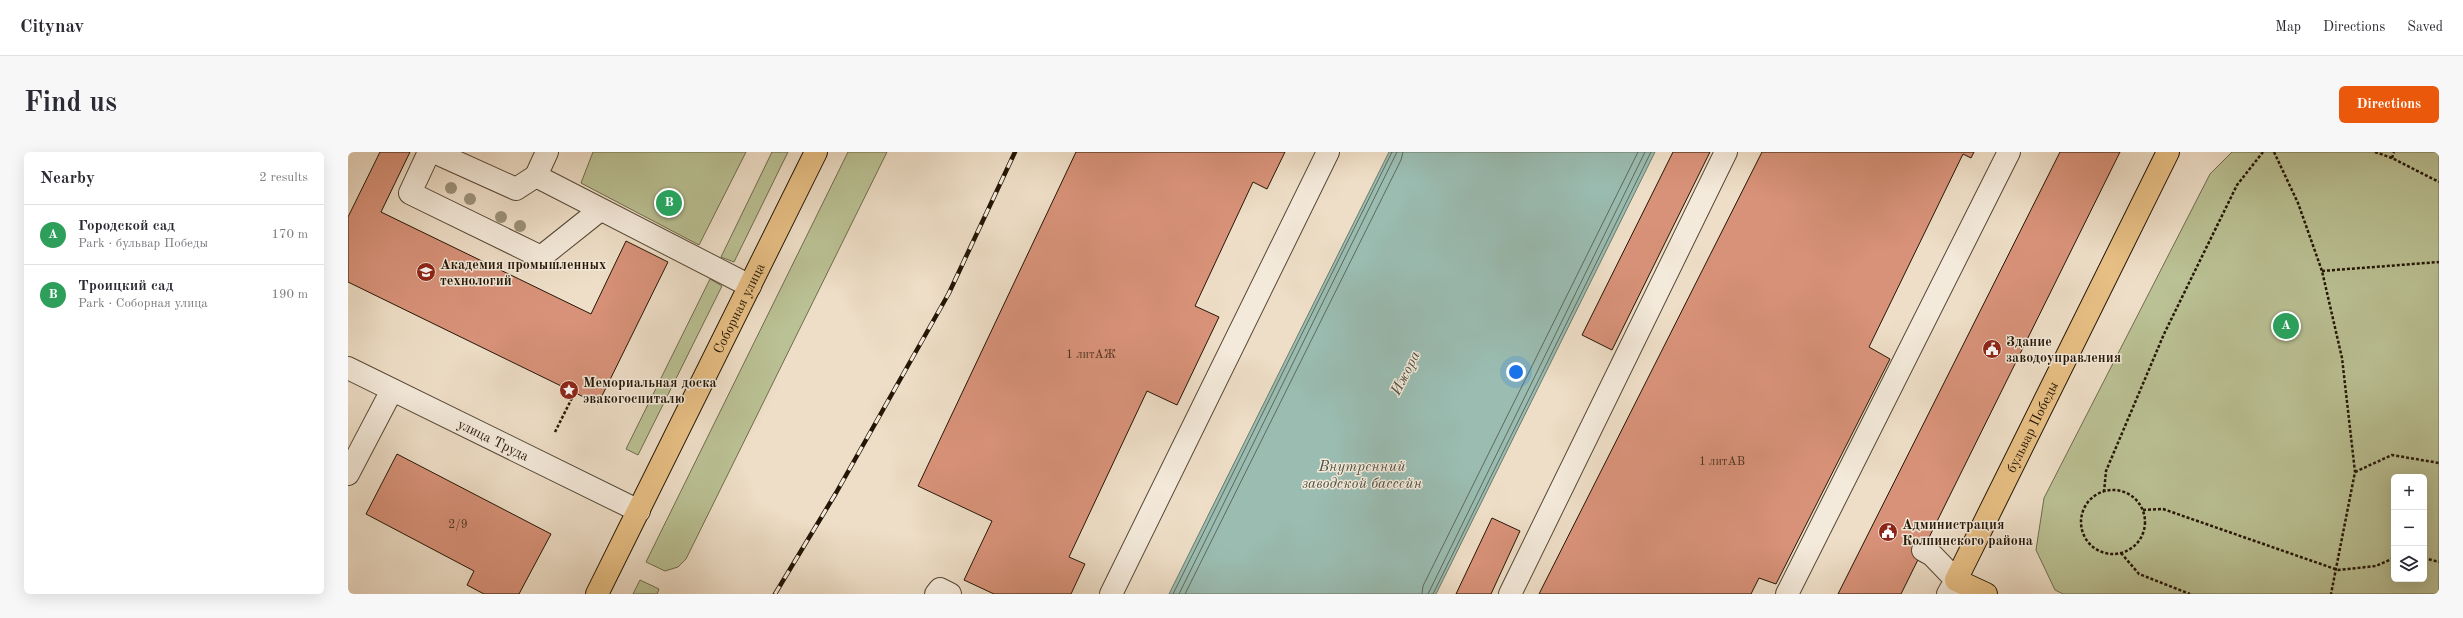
<!DOCTYPE html>
<html lang="en">
<head>
<meta charset="utf-8">
<style>
	:root { --surface:#fff; --page:#f7f7f7; --text:#2b2b33; --muted:#7c7c81; --line:#e1e1e2; --accent:#ea580c }
	body { margin:0; font-family:"Old Standard TT",serif; background:var(--page); color:var(--text) }
	.controls { position:absolute; right:12px; bottom:12px; display:grid; overflow:hidden; border-radius:6px; box-shadow:0 4px 16px #0002 }
	.controls button { width:36px; height:36px; display:grid; place-items:center; padding:0; border:0; border-bottom:1px solid var(--line); background:var(--surface); color:var(--text); font:20px sans-serif }
	.you { position:absolute; left:1168px; top:220px; width:14px; height:14px; margin:-10px; border:3px solid #fff; border-radius:50%; background:#1a73e8; box-shadow:0 0 0 6px #1a73e833 }
	.badge { display:grid; place-items:center; width:26px; height:26px; border-radius:50%; background:var(--accent); color:#fff; font-size:13px; font-weight:700 }
	.pin { position:absolute; translate:-50% -50%; border:2px solid #fff; box-shadow:0 1px 4px #0006 }
	.list { margin:0; padding:0; list-style:none }
	h2 { display:flex; justify-content:space-between; align-items:center; height:52px; margin:0; padding:0 16px; font-size:17px }
	h2 small { font-size:13px; font-weight:400; color:var(--muted) }
	.list li { display:grid; grid-template-columns:26px 1fr auto; gap:12px; align-items:center; box-sizing:border-box; height:60px; padding:0 16px; border-top:1px solid var(--line) }
	.list b { display:block; font-size:15px; white-space:nowrap }
	.list p { margin:0; font-size:13px; white-space:nowrap; color:var(--muted) }
	.list em { font-size:13px; font-style:normal; color:var(--muted) }
	.icon { flex:none; width:22px; height:22px; fill:none; stroke:currentColor; stroke-width:2; stroke-linecap:round; stroke-linejoin:round }
	.map { position:relative; flex:none; width:2091px; height:442px; overflow:hidden; border-radius:6px }
	header { display:flex; align-items:center; gap:24px; box-sizing:border-box; height:56px; padding:0 20px; background:var(--surface); border-bottom:1px solid var(--line) }
	header strong { font-size:19px }
	nav { display:flex; gap:22px; margin-inline-start:auto; font-size:14px }
	.intro { display:flex; align-items:center; justify-content:space-between; box-sizing:border-box; height:96px; padding:0 24px }
	h1 { margin:0; font-size:28px }
	.button { padding:10px 18px; border-radius:6px; background:var(--accent); color:#fff; font-size:14px; font-weight:700 }
	main { display:flex; gap:24px; padding:0 24px }
	aside { flex:1; background:var(--surface); border-radius:6px; box-shadow:0 4px 16px #0002 }
	.map>svg:first-child { display:block }
	.green { fill:#bac194; stroke:#6f6c4c; fill-rule:evenodd }
	.water { fill:#9abcb1; stroke:#6b7a6c }
	.lines { fill:none; stroke-linecap:round; stroke-linejoin:round }
	.shore { stroke:#5f695b; stroke-width:1 }
	.building { fill:#d89279; stroke:#241605 }
	.minor-casing { stroke:#564836; stroke-width:24 }
	.major-casing { stroke:#241605; stroke-width:24 }
	.path { stroke:#241605; stroke-width:2.5; stroke-dasharray:3 2; stroke-linecap:butt }
	.minor { stroke:#f4eadb; stroke-width:22 }
	.major { stroke:#e7bf84; stroke-width:22 }
	.rail-casing { stroke:#241605; stroke-width:4.5 }
	.rail { stroke:#f4eadb; stroke-width:3; stroke-dasharray:9; stroke-linecap:butt }
	.tree { fill:#9c9178 }
	.labels { text-anchor:middle; stroke-width:3; stroke-linejoin:round; paint-order:stroke }
	.number-label { font-size:12px; fill:#513522 }
	.poi-label { font-size:14px; font-weight:bold; fill:#241605; stroke:#f4eadb; text-anchor:start }
	.street-label { font-size:14px; fill:#241605; stroke:#f4eadb }
	.water-label { font-size:15px; font-style:italic; fill:#4d5041; stroke:#f4eadb }
</style>
</head>
<body>
<header>
<strong>Citynav</strong>
<nav><a>Map</a><a>Directions</a><a>Saved</a></nav>
</header>
<div class="intro"><h1>Find us</h1><a class="button">Directions</a></div>
<main>
<aside>
<h2>Nearby<small>2 results</small></h2>
<ul class="list">
<li><span class="badge" style="background:#2e9e5b">A</span><div><b>Городской сад</b><p>Park · бульвар Победы</p></div><em>170 m</em></li>
<li><span class="badge" style="background:#2e9e5b">B</span><div><b>Троицкий сад</b><p>Park · Соборная улица</p></div><em>190 m</em></li>
</ul>
</aside>
<div class="map">
<svg width="2091" height="442" viewBox="0 0 2091 442">
	<rect width="100%" height="100%" fill="#eedec7"/>
	<filter id="stains"><feTurbulence type="fractalNoise" baseFrequency=".005" numOctaves="4"/><feColorMatrix values="0 0 0 0 .2 0 0 0 0 .09 0 0 0 0 .02 0 0 0 .5 -.17"/></filter>
	<radialGradient id="worn" r=".72"><stop offset=".6" stop-color="#630" stop-opacity="0"/><stop offset="1" stop-color="#630" stop-opacity=".3"/></radialGradient>
	<g class="green">
		<path d="M 245,0 L 398,0 L 351,93 L 233,31 Z"/>
		<path d="M 424,0 L 440,0 L 386,110 L 373,105 Z"/>
		<path d="M 500,0 L 539,0 L 338,407 L 330,415 L 317,419 L 298,410 Z"/>
		<path d="M 1884,0 L 2091,0 L 2091,442 L 1715,442 L 1707,438 L 1688,398 L 1696,346 L 1862,22 ZM 2046,325 L 2076,325 L 2076,427 L 2046,427 Z"/>
		<path d="M 362,127 L 374,134 L 290,303 L 278,297 Z"/>
		<path d="M 292,428 L 311,437 L 309,442 L 285,442 Z"/>
	</g>
	<path class="water" d="M 1041,0 L 1307,0 L 1088,442 L 821,442 Z"/>
	<g class="lines">
		<g class="shore">
			<path d="M 825,442 L 1044,0"/>
			<path d="M 831,442 L 1049,0"/>
			<path d="M 837,442 L 1053,8 L 1055,0"/>
			<path d="M 1074,442 L 1075,434 L 1290,0"/>
			<path d="M 1080,442 L 1297,0"/>
			<path d="M 1085,442 L 1303,0"/>
		</g>
	</g>
	<g class="building">
		<path d="M 32,0 L 62,0 L 33,60 L 243,162 L 278,89 L 320,110 L 250,252 L 0,130 L 0,65 Z"/>
		<path d="M 728,0 L 937,0 L 919,37 L 905,30 L 847,154 L 871,165 L 829,253 L 799,239 L 721,405 L 737,412 L 723,442 L 646,442 L 616,428 L 644,369 L 570,334 Z"/>
		<path d="M 1325,0 L 1362,0 L 1264,198 L 1234,183 Z"/>
		<path d="M 1414,0 L 1626,0 L 1623,6 L 1615,2 L 1521,195 L 1542,207 L 1428,432 L 1411,426 L 1403,442 L 1191,442 Z"/>
		<path d="M 1712,0 L 1772,0 L 1553,442 L 1490,442 Z"/>
		<path d="M 49,302 L 203,382 L 171,442 L 136,442 L 119,433 L 126,419 L 18,362 Z"/>
		<path d="M 1144,366 L 1172,379 L 1143,442 L 1108,442 Z"/>
	</g>
	<g class="lines">
		<g class="minor-casing">
			<g id="minor">
				<path d="M 81,0 L 62,41 L 193,105 L 252,58"/>
				<path d="M 86,0 L 168,37 L 188,24"/>
				<path d="M 199,0 L 188,24 L 402,134"/>
				<path id="s1" d="M 0,216 L 291,359"/>
				<path d="M 0,322 L 44,238"/>
				<path d="M 1575,398 L 1584,403 L 1608,428 L 1600,442"/>
				<path d="M 588,442 L 592,437 L 602,442"/>
				<path d="M 763,442 L 980,0"/>
				<path d="M 1162,442 L 1378,0"/>
				<path d="M 1439,442 L 1661,0"/>
			</g>
		</g>
		<g class="major-casing">
			<g id="major">
				<path id="s2" d="M 249,442 L 468,0"/>
				<path id="s3" d="M 1638,442 L 1608,428 L 1820,0"/>
			</g>
		</g>
		<g class="path">
			<path d="M 1926,0 L 1950,51 L 1974,119 L 1994,206 L 2007,320 L 1983,442"/>
			<path d="M 2027,0 L 2044,6 L 2091,30"/>
			<path d="M 2044,6 L 2046,0"/>
			<path d="M 1974,119 L 2091,110"/>
			<path d="M 207,280 L 227,240"/>
			<path d="M 2007,320 L 2044,303 L 2091,311"/>
			<circle cx="1765" cy="370" r="32"/>
			<path d="M 1756,340 L 1758,319 L 1816,182 L 1889,33 L 1915,0"/>
			<path d="M 1795,358 L 1815,357 L 1990,418 L 2028,414 L 2046,406"/>
			<path d="M 1773,401 L 1791,422 L 1842,442"/>
			<path d="M 2076,406 L 2091,410"/>
		</g>
		<use href="#minor" class="minor"/>
		<use href="#major" class="major"/>
		<g class="rail-casing">
			<path id="rail" d="M 427,442 L 488,341 L 601,141 L 667,0"/>
		</g>
		<use href="#rail" class="rail"/>
	</g>
	<g class="tree">
		<circle cx="103" cy="36" r="6"/>
		<circle cx="122" cy="47" r="6"/>
		<circle cx="153" cy="65" r="6"/>
		<circle cx="172" cy="74" r="6"/>
	</g>
	<defs>
		<g id="university-disc" transform="scale(1)"><circle r="9.5" fill="#8f2418" stroke="#f4eadb"/><path d="M0-5L7-2L0 1L-7-2ZM-4 1L0 2.5L4 1V4Q0 6-4 4Z" fill="#fff"/></g>
		<g id="civic-disc" transform="scale(1)"><circle r="9.5" fill="#8f2418" stroke="#f4eadb"/><path d="M-.6-6.5H3V-4.5H.6V-3L4-1V1h2V6H-6V1h2V-1L-.6-3ZM-1.2 2.5V6h2.4V2.5Z" fill="#fff"/></g>
		<g id="sight-disc" transform="scale(1)"><circle r="9.5" fill="#8f2418" stroke="#f4eadb"/><path d="M0-6L1.8-2.2L6-1.7L2.9 1.2L3.7 5.4L0 3.3L-3.7 5.4L-2.9 1.2L-6-1.7L-1.8-2.2Z" fill="#fff"/></g>
	</defs>
	<g fill-rule="evenodd">
		<use href="#university-disc" x="78" y="120"/>
		<use href="#civic-disc" x="1644" y="197"/>
		<use href="#sight-disc" x="221" y="238"/>
		<use href="#civic-disc" x="1540" y="380"/>
	</g>
	<g class="labels">
		<g class="number-label">
			<text x="743" y="206">1 литАЖ</text>
			<text x="1374" y="313">1 литАВ</text>
			<text x="110" y="376">2/9</text>
		</g>
		<g class="poi-label">
			<text x="92" y="117">Академия промышленных<tspan x="92" dy="16">технологий</tspan></text>
			<text x="1658" y="194">Здание<tspan x="1658" dy="16">заводоуправления</tspan></text>
			<text x="235" y="235">Мемориальная доска<tspan x="235" dy="16">эвакогоспиталю</tspan></text>
			<text x="1554" y="377">Администрация<tspan x="1554" dy="16">Колпинского района</tspan></text>
		</g>
		<g class="street-label">
			<text dy="5" stroke="none"><textPath href="#s2" startOffset="319">Соборная улица</textPath></text>
			<text dy="5" stroke="none"><textPath href="#s3" startOffset="204">бульвар Победы</textPath></text>
			<text dy="5" stroke="none"><textPath href="#s1" startOffset="162">улица Труда</textPath></text>
		</g>
		<g class="water-label">
			<text transform="translate(1057 221) rotate(-63)" y="5">Ижора</text>
			<text x="1014" y="319">Внутренний<tspan x="1014" dy="17">заводской бассейн</tspan></text>
		</g>
	</g>
	<rect width="100%" height="100%" filter="url(#stains)"/>
	<rect width="100%" height="100%" fill="url(#worn)"/>
</svg>
<div class="controls">
<button>+</button>
<button>−</button>
<button><svg class="icon" aria-label="layers" viewBox="0 0 24 24"><path d="M12 4l9 5-9 5-9-5zM3 14l9 5 9-5"/></svg></button>
</div>
<div class="you"></div>
<div class="pin badge" style="left:1938px;top:174px;background:#2e9e5b">A</div>
<div class="pin badge" style="left:321px;top:51px;background:#2e9e5b">B</div>
</div>
</main>
</body>
</html>
